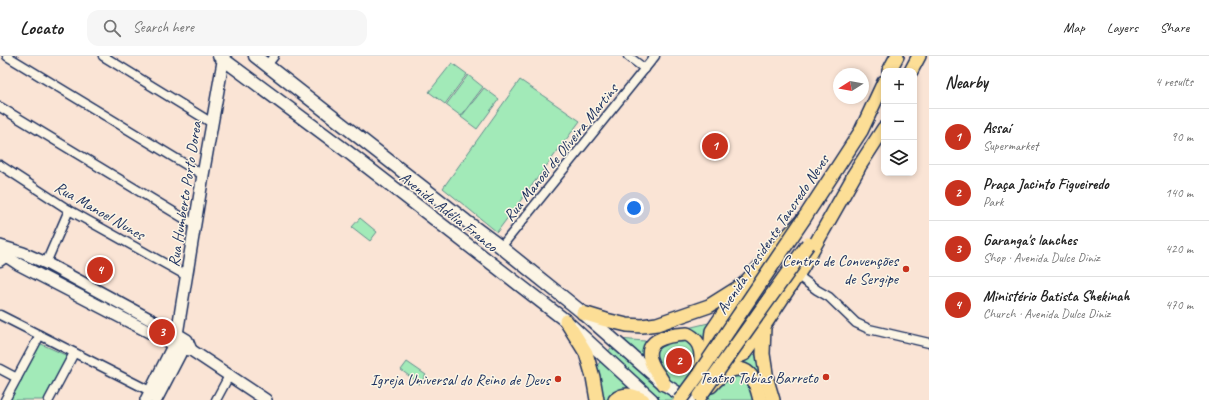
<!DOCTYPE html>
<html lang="en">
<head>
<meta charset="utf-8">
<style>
	:root { --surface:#fff; --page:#f6f6f6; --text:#222; --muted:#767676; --line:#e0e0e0; --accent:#c8321e }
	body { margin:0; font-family:Caveat,sans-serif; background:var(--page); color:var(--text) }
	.controls { position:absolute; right:12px; top:12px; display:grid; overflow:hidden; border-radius:8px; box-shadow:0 2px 6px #0003 }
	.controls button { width:36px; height:36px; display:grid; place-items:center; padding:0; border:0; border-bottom:1px solid var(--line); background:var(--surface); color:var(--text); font:20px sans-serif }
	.compass { position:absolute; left:833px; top:12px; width:36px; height:36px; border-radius:50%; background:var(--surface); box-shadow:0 2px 6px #0003; rotate:259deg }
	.you { position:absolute; left:634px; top:152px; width:14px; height:14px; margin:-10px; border:3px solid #fff; border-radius:50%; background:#1a73e8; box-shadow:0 0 0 6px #1a73e833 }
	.badge { display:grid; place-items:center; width:26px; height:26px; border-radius:50%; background:var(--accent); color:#fff; font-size:13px; font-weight:700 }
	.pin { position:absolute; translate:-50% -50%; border:2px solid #fff; box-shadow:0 1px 4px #0006 }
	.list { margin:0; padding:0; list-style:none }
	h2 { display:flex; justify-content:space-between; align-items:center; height:52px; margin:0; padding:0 16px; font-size:17px }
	h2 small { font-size:13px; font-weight:400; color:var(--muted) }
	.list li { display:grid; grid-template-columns:26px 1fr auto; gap:12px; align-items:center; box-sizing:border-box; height:56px; padding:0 16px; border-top:1px solid var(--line) }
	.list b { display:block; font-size:15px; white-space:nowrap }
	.list p { margin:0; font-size:13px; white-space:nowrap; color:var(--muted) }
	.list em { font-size:13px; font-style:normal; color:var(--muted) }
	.icon { flex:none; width:22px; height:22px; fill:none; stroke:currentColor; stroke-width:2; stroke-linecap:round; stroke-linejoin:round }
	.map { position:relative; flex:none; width:929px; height:344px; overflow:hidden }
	header { display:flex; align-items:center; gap:24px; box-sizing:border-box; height:56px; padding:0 20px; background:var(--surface); border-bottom:1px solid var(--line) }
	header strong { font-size:19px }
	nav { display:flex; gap:22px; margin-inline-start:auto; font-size:14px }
	.search { width:280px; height:36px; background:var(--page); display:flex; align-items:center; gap:10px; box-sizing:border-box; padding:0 14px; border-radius:12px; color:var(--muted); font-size:15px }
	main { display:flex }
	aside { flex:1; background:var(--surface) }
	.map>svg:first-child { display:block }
	.green { fill:#a2eab8; stroke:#5e8c8b }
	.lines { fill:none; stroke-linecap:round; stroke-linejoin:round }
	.minor-casing { stroke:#1b2f5e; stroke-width:11 }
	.tertiary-casing { stroke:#1b2f5e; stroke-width:14 }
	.secondary-casing { stroke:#1b2f5e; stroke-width:15 }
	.primary-casing { stroke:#1b2f5e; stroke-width:16 }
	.minor { stroke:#fcf5e5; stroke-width:8 }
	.tertiary { stroke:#fcf5e5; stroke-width:11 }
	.secondary { stroke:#fcf5e5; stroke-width:12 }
	.primary { stroke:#fcde96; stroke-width:13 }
	.primary-bridge-casing { stroke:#1b2f5e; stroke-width:16; stroke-linecap:butt }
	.primary-bridge { stroke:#fcde96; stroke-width:13 }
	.poi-dot { fill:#c8321e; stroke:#fcf5e5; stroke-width:1.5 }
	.labels { text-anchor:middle; stroke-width:3; stroke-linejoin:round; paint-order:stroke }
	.street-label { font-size:16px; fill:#1b2f5e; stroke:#fcf5e5 }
	.poi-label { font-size:16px; fill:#1b2f5e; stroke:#fcf5e5; text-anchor:end }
</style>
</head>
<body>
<header>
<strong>Locato</strong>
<div class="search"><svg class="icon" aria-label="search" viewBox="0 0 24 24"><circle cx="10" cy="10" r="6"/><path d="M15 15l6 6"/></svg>Search here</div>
<nav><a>Map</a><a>Layers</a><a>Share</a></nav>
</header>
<main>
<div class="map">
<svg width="929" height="344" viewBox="0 0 929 344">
	<rect width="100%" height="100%" fill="#fae4d5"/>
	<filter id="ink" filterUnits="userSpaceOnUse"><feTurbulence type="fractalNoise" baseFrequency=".025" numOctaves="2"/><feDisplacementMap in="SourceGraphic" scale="8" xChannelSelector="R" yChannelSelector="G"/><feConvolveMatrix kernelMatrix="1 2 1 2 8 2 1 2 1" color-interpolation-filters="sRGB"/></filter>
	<g filter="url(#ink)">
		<g class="green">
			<path d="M 452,7 L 467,18 L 445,48 L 429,36 Z"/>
			<path d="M 468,19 L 483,31 L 461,60 L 446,49 Z"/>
			<path d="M 520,24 L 580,65 L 497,176 L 443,132 Z"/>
			<path d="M 484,32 L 499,43 L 477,73 L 461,61 Z"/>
			<path d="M 360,162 L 377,176 L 370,185 L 352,171 Z"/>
			<path d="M 721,264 L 756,300 L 767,344 L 601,344 L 596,311 L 618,283 L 645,285 L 671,276 Z"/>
			<path d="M 39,287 L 74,303 L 52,344 L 10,344 Z"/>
			<path d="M 407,306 L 426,319 L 420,328 L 401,314 Z"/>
		</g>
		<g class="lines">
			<g class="minor-casing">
				<g id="minor">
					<path d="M 7,0 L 203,119"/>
					<path d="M 103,0 L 212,67"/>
					<path d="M 628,0 L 645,13"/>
					<path d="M 267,9 L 274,0"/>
					<path d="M 0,51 L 195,169"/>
					<path d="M 0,109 L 69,154 L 187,220"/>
					<path d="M 501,191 L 655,0"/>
					<path d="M 0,206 L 7,201"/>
					<path d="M 46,207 L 69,154"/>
					<path d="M 797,219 L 817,234 L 829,241 L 856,267 L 869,273 L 929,287"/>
					<path d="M 0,259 L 150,335"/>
					<path d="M 0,313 L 17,322"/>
					<path d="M 5,344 L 40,279"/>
					<path d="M 49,344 L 74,297"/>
					<path d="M 216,344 L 230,318"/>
				</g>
			</g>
			<g class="tertiary-casing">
				<g id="tertiary">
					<path d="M 0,190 L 23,197 L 46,207 L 177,278 L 187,284 L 191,294"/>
					<path d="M 0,196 L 18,208 L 182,293 L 191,294 L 266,344"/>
					<path d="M 146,344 L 174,288 L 177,278 L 203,119 L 224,0"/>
					<path d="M 156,344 L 185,288"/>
				</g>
			</g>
			<g class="secondary-casing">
				<g id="secondary">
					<path d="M 219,0 L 348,96 L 566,265 L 652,344"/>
					<path d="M 255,0 L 466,165 L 501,191 L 583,257 L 664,328 L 689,344"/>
				</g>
			</g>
			<g class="primary-casing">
				<g id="primary">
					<path d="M 889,15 L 897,0"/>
					<path d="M 911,15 L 919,0"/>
					<path d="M 853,120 L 884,72"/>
					<path d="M 739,235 L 712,275 L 711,285 L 712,291 L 721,298 L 732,301 L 737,301 L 744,298 L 756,282 L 802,212 L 858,113"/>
					<path d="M 583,257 L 606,264 L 627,269 L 642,270 L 657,268 L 709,250 L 744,228 L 805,161 L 861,75 L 884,26"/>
					<path d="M 566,265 L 586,297 L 593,321 L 597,344"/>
					<path d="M 764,270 L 763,298 L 767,324 L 773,344"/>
					<path d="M 664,328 C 661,322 657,317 654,312 C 638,284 666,279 687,278 C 704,286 702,302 699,318"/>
					<path d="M 711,330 C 720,319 739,304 751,320 C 756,327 758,336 760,344"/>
					<path d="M 615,344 C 625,336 633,339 643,344"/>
				</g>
			</g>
			<use href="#minor" class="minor"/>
			<use href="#tertiary" class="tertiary"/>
			<use href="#secondary" class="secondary"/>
			<use href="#primary" class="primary"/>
			<g class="primary-bridge-casing">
				<g id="primary-bridge">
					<path d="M 700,340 L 808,188"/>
					<path d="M 680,344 L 699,318 L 805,161"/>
				</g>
			</g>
			<use href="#primary-bridge" class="primary-bridge"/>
		</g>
	</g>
	<g class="poi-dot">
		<circle cx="906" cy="213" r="4"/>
		<circle cx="826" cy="321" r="4"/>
		<circle cx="558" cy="323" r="4"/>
	</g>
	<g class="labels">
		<g class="street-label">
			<text transform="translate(560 96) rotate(-51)" y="6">Rua Manoel de Oliveira Martins</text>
			<text transform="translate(184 138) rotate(-81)" y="6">Rua Humberto Porto Dorea</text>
			<text transform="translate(100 154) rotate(30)" y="6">Rua Manoel Nunes</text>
			<text transform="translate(449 155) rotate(38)" y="6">Avenida Adélia Franco</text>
			<text transform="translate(772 178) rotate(-56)" y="6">Avenida Presidente Tancredo Neves</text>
		</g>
		<g class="poi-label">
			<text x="898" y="210">Centro de Convenções<tspan x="898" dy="18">de Sergipe</tspan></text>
			<text x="818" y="327">Teatro Tobias Barreto</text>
			<text x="550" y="329">Igreja Universal do Reino de Deus</text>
		</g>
	</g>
</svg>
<div class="controls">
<button>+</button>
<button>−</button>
<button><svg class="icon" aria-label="layers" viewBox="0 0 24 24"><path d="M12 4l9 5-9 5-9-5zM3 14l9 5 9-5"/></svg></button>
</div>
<svg class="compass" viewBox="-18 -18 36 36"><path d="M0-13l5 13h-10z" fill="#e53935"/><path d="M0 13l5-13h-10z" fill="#767676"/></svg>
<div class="you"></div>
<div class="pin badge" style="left:715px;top:90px">1</div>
<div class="pin badge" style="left:679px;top:305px">2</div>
<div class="pin badge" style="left:162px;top:276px">3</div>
<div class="pin badge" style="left:100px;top:214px">4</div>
</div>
<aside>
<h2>Nearby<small>4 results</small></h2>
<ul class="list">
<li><span class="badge">1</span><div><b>Assaí</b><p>Supermarket</p></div><em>90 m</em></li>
<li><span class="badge">2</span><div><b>Praça Jacinto Figueiredo</b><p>Park</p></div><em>140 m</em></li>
<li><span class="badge">3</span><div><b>Garanga's lanches</b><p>Shop · Avenida Dulce Diniz</p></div><em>420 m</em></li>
<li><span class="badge">4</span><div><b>Ministério Batista Shekinah</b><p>Church · Avenida Dulce Diniz</p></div><em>470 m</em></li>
</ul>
</aside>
</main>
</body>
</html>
